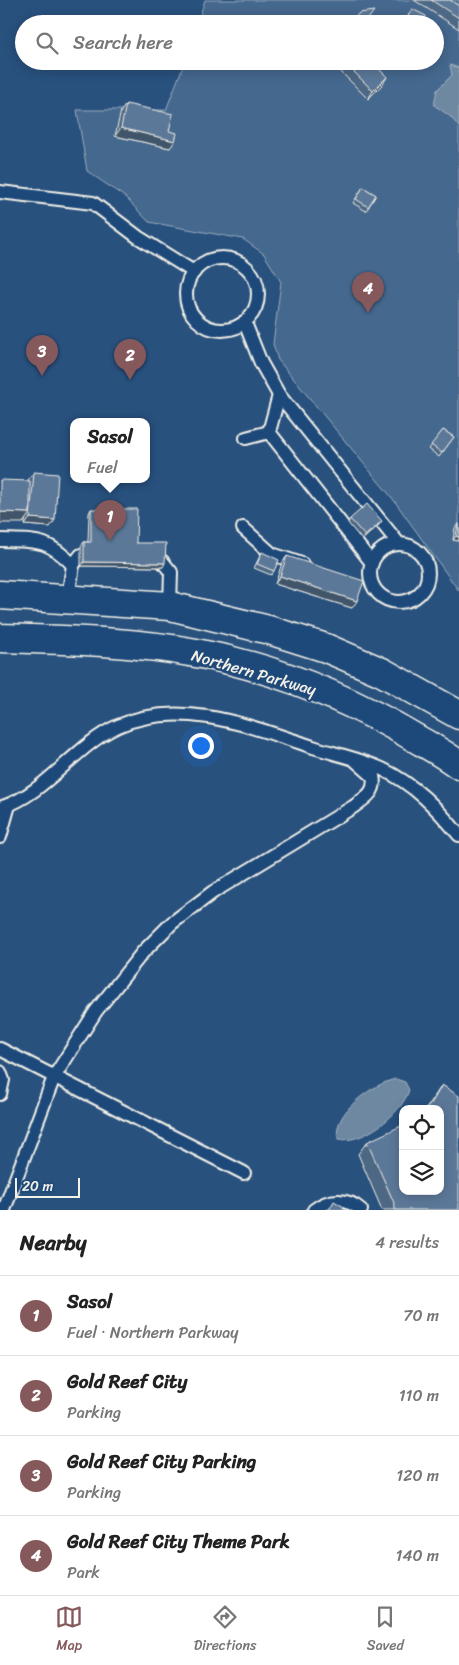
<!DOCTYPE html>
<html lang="en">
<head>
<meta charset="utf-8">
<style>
	:root { --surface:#fff; --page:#f6f6f6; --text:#222; --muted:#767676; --line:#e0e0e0; --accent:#85585c }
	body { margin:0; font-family:Sriracha,sans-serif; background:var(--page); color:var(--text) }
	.controls { position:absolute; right:15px; bottom:15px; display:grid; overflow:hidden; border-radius:10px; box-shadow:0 2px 12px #0003 }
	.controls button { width:45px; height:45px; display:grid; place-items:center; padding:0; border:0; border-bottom:1px solid var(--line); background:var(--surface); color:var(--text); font:25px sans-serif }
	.scale { position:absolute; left:15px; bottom:12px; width:65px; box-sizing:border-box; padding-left:5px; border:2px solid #f4f1e8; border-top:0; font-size:14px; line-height:18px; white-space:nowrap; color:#f4f1e8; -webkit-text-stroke:4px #1f4a7a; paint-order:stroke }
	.you { position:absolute; left:200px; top:745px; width:18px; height:18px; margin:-12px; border:4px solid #fff; border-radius:50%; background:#1a73e8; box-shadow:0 0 0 8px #1a73e833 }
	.badge { display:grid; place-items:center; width:32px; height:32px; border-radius:50%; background:var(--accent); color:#fff; font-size:16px; font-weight:700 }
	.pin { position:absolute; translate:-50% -41px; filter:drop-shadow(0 1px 2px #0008) }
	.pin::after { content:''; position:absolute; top:26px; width:18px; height:15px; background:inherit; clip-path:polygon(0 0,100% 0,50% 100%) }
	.popup { position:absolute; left:70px; top:418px; width:80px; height:65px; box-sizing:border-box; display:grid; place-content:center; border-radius:10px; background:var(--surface); filter:drop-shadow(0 1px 4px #0005); font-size:16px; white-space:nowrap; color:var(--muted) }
	.popup b { font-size:19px; color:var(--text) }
	.popup::after { content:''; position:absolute; left:50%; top:100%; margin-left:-10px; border:10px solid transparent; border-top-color:var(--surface) }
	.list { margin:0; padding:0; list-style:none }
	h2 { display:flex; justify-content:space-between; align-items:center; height:65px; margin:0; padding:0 20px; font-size:21px }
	h2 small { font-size:16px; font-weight:400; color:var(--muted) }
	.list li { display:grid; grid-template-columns:32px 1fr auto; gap:15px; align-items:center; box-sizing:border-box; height:80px; padding:0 20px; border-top:1px solid var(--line) }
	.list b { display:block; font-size:19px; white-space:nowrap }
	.list p { margin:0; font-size:16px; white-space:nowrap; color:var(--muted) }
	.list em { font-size:16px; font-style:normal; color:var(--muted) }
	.icon { flex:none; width:28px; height:28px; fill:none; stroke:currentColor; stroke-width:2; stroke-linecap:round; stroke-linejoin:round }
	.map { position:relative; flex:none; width:459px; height:1210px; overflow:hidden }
	.search { position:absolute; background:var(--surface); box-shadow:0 2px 12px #0003; left:15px; right:15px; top:15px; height:55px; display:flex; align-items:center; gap:12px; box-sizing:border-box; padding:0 18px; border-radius:28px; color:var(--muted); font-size:19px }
	.sheet { height:385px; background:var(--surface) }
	nav { display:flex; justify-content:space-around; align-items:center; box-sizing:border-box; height:70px; border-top:1px solid var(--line); background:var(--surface); font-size:14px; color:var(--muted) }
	nav a { display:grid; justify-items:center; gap:2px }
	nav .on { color:var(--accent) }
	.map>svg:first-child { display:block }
	.green { fill:#45688e; stroke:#9cacbb }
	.water { fill:#6e88a2; stroke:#a4b2be }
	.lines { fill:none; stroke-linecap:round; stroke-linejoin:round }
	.service-casing { stroke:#f4f1e8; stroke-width:16 }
	.secondary-casing { stroke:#f4f1e8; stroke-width:31 }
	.service { stroke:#1f4a7a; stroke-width:12 }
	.secondary { stroke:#1f4a7a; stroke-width:28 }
	.wall { fill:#4e6784; stroke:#f4f1e8 }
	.shaded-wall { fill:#40546b; stroke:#f4f1e8 }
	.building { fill:#5b7899; stroke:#f4f1e8 }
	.labels { text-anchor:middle; stroke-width:4.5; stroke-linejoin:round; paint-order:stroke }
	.street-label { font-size:16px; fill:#f4f1e8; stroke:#1f4a7a }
</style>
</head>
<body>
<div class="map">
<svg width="459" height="1210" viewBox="0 0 459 1210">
	<rect width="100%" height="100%" fill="#28517e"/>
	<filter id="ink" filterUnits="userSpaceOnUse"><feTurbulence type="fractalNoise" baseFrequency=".02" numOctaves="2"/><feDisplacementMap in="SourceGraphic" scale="10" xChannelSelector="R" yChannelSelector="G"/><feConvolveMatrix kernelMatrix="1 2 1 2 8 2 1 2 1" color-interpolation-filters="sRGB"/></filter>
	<g filter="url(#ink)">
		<path class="green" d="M 205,0 L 459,0 L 459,591 L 393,499 L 278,360 L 273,344 L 281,282 L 264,254 L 243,239 L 149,222 L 125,197 L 87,171 L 77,110 L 166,110 L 185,61 L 435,61 L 435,24 L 197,24 Z"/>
		<g class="water">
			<path d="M 450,65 L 459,68 L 459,127 L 451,117 L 434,105 L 437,90 L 452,75 Z"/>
			<path d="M 396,1079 L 405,1082 L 409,1090 C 402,1114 362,1145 338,1139 C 331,1113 374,1083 396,1079 Z"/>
		</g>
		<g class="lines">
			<g class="service-casing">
				<g id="service">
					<path d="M 0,192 L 93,203 L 138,237 L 194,272"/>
					<circle cx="222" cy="294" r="36"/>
					<path d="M 245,323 L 261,363 L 279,395 L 399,544"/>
					<path d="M 269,432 L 279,395"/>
					<path d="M 246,438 L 269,432 L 372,563"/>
					<path d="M 243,528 L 272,554 L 302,564"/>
					<path d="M 0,540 C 36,541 47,538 73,565"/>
					<circle cx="399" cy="573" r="29"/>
					<path d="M 162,561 L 171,572 L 170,606"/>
					<path d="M 68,598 L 73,565 L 81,555"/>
					<path d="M 0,808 C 46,794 74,746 118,726 C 181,698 252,727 313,747 C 335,754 360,759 382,769 C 414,784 437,808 459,835"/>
					<path d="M 0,837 L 9,805"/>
					<path d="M 0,1049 L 244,1173"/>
					<path d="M 0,1072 L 3,1080 L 0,1094"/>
					<path d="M 4,1210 L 54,1077 L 96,1011 L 143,952 L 172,923 L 213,892 L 353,807 C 365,798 377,792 373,776 L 356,761"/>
					<path d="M 314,1210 C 328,1199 347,1197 361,1210"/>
				</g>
			</g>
			<g class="secondary-casing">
				<g id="secondary">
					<path d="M 0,595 L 170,606 L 269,630 L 326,648 L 382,672 L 459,715"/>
					<path d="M 0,638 C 65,640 131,641 196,653 C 273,667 350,699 417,739 C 431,747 446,755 459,765"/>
				</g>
			</g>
			<use href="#service" class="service"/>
			<use href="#secondary" class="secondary"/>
		</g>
		<g class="wall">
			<path d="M 414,0 L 450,0 L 459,6 L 459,29 Z"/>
			<path d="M 412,9 L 422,24 L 404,24 Z"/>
			<path d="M 335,61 L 371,61 L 382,85 L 368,99 L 333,64 Z"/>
			<path d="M 126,104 L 170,148 L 115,136 L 121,111 Z"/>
			<path d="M 363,187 L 376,195 L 366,211 L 353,203 Z"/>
			<path d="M 443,430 L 454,437 L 439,457 L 429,449 Z"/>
			<path d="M 34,472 L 50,527 L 25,525 L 25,520 L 23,523 L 28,480 Z"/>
			<path d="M 91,509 L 136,543 L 163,567 L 81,566 L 81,546 L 84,542 L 88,542 L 89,513 Z"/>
			<path d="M 350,519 L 379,525 L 362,540 L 348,523 Z"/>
			<path d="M 458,524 L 459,524 L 459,541 L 453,540 L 455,528 Z"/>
			<path d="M 262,552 L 274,571 L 271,575 L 254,568 Z"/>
			<path d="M 287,556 L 352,608 L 275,584 L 282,563 Z"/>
			<path d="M 442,1085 L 459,1210 L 382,1210 L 358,1154 L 367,1142 L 403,1191 L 428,1106 Z"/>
		</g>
		<g class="shaded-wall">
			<path d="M 387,77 L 382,85 L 368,99 L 373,91 Z"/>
			<path d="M 121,128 L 175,141 L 170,148 L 115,136 Z"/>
			<path d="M 0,512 L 30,513 L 23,523 L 0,523 Z"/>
			<path d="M 30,518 L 55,520 L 50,527 L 25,525 Z"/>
			<path d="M 382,521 L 379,525 L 362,540 L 365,536 Z"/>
			<path d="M 456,536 L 459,537 L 459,541 L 453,540 Z"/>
			<path d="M 84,562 L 165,563 L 163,567 L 81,566 Z"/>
			<path d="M 280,576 L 357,601 L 352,608 L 275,584 Z"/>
		</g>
		<g class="building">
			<path d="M 431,0 L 450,0 L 459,6 L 459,18 Z"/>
			<path d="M 412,9 L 426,16 L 422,24 L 414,24 L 406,20 Z"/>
			<path d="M 374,11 L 364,24 L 356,24 L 352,21 L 359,13 Z"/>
			<path d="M 343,61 L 371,61 L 387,77 L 373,91 Z"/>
			<path d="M 126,104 L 173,114 L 169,131 L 177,133 L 175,141 L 121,128 Z"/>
			<path d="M 363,187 L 376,195 L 368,207 L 356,199 Z"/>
			<path d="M 443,430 L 454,437 L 442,453 L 431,445 Z"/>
			<path d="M 34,472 L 58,474 L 55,520 L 30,518 Z"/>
			<path d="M 0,480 L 30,481 L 30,513 L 0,512 Z"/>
			<path d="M 367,504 L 382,521 L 365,536 L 350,519 Z"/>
			<path d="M 91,509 L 137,509 L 136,543 L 166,543 L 165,563 L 84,562 L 84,542 L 91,542 Z"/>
			<path d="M 458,524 L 459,524 L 459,537 L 456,536 Z"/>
			<path d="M 262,552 L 279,560 L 274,571 L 257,564 Z"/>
			<path d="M 287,556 L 364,581 L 357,601 L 280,576 Z"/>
			<path d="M 442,1085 L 459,1096 L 459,1210 L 395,1210 L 395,1205 L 367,1142 L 403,1125 L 403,1191 L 440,1191 L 440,1109 L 425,1109 L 431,1104 Z"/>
			<path d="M 334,1201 L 344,1207 L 342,1210 L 329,1210 Z"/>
		</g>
	</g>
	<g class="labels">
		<g class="street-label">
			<text transform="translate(254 672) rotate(16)" y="6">Northern Parkway</text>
		</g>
	</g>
</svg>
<div class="controls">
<button><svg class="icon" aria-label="locate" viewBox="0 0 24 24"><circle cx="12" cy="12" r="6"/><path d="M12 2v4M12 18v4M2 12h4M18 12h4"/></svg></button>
<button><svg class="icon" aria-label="layers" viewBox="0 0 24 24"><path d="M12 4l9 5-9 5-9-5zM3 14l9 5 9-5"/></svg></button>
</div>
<div class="scale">20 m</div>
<div class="you"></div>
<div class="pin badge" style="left:110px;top:541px">1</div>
<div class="popup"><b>Sasol</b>Fuel</div>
<div class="pin badge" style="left:130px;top:380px">2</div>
<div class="pin badge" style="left:42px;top:376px">3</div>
<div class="pin badge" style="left:368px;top:313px">4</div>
<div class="search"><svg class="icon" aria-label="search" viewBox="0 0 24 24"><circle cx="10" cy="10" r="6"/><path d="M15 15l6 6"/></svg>Search here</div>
</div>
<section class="sheet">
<h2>Nearby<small>4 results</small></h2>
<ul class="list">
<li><span class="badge">1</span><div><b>Sasol</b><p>Fuel · Northern Parkway</p></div><em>70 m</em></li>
<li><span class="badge">2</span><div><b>Gold Reef City</b><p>Parking</p></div><em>110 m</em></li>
<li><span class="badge">3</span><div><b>Gold Reef City Parking</b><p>Parking</p></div><em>120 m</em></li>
<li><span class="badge">4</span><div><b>Gold Reef City Theme Park</b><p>Park</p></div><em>140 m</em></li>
</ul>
</section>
<nav>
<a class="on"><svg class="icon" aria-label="map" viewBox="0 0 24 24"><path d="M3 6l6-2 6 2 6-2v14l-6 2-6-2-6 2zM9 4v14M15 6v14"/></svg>Map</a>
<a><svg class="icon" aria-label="directions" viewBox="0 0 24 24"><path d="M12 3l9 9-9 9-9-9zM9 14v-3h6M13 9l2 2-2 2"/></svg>Directions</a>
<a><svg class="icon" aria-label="saved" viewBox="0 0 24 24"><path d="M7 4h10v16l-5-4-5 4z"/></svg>Saved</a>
</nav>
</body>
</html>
